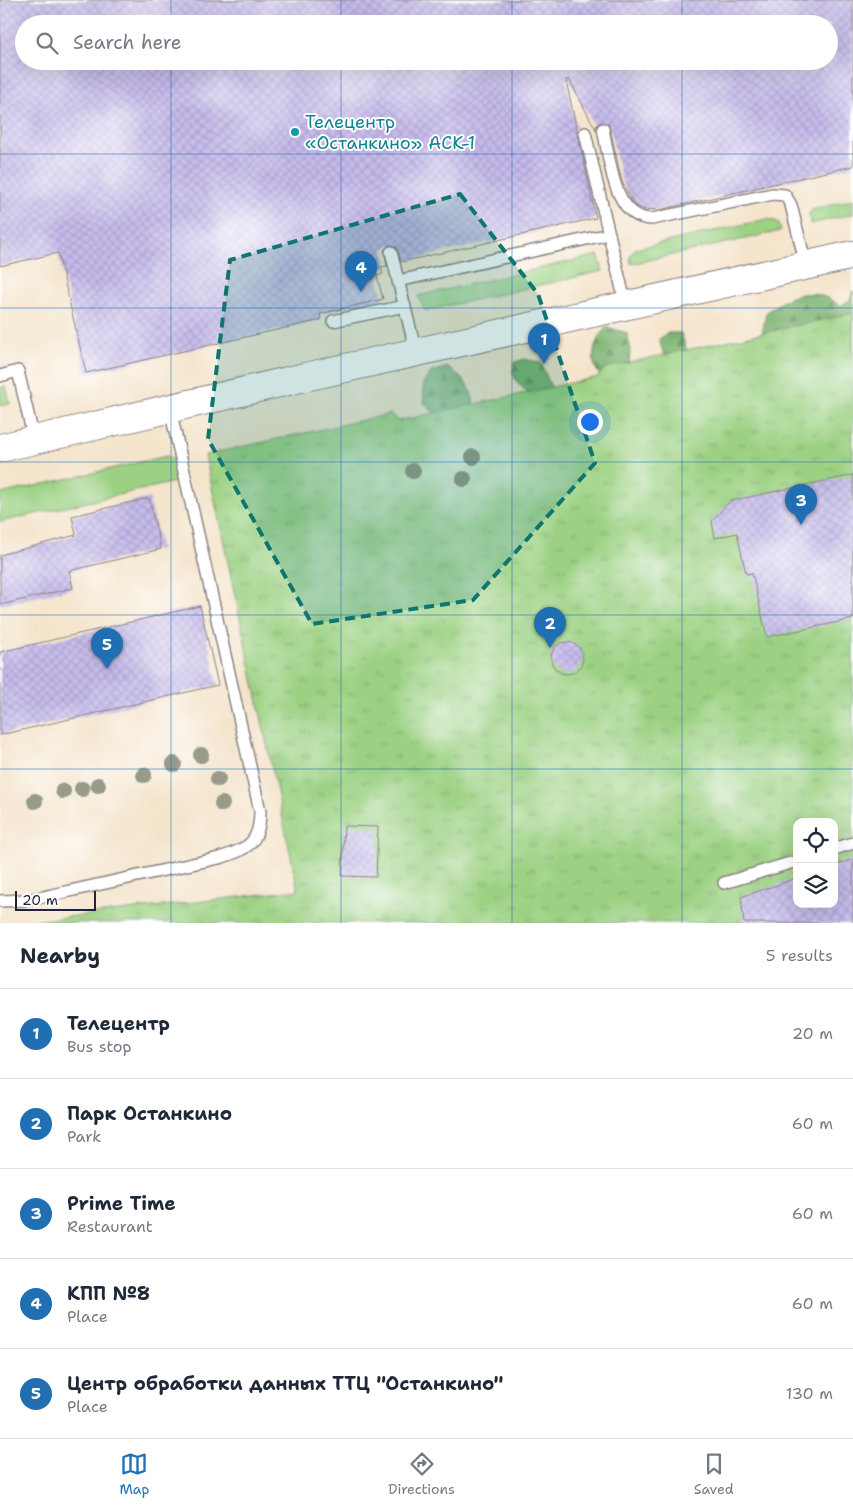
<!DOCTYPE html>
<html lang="en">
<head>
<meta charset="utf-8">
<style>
	:root { --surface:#fff; --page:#f2f2f3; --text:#1f2937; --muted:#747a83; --line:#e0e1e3; --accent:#1f6fb2 }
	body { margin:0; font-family:"Shantell Sans",sans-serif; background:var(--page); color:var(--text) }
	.controls { position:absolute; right:15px; bottom:15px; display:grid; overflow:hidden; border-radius:10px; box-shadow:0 5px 20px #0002 }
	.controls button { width:45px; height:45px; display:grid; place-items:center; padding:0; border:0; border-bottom:1px solid var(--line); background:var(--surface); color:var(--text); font:25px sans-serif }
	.scale { position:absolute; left:15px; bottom:12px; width:81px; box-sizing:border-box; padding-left:5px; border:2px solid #22223b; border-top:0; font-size:14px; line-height:18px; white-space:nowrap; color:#22223b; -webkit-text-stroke:4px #fff; paint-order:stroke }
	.you { position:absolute; left:589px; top:421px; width:18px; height:18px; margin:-12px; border:4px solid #fff; border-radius:50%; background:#1a73e8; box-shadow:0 0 0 8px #1a73e833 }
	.badge { display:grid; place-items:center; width:32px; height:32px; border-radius:50%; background:var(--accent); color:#fff; font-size:16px; font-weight:700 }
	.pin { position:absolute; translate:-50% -41px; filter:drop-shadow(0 1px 2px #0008) }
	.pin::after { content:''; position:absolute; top:26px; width:18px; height:15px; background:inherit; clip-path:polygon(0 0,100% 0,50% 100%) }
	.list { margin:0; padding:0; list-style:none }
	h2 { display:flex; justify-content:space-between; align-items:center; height:65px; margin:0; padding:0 20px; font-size:21px }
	h2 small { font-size:16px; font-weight:400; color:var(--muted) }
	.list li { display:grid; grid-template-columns:32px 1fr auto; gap:15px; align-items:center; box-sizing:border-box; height:90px; padding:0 20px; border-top:1px solid var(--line) }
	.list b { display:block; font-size:19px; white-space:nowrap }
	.list p { margin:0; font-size:16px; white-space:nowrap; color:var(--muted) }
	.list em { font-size:16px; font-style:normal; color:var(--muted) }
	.icon { flex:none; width:28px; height:28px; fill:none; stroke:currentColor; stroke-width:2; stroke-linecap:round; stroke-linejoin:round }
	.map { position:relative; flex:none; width:853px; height:923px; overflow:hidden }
	.search { position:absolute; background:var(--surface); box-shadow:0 5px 20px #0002; left:15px; right:15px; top:15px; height:55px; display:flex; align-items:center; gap:12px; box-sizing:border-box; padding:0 18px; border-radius:28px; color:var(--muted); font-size:19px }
	.sheet { height:515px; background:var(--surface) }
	nav { display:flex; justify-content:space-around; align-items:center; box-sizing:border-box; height:70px; border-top:1px solid var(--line); background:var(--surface); font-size:14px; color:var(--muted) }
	nav a { display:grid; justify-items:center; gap:2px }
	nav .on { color:var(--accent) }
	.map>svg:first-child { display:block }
	.green { fill:#9cd183; stroke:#5f7a5f }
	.forest { fill:url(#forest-firs); stroke:#506a56 }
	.park { fill:url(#park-tufts); stroke:#5f7a5f; fill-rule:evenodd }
	.building { fill:url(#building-cross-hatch); fill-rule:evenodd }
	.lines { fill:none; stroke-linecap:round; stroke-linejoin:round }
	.service-casing { stroke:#8b8383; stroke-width:14 }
	.tertiary-casing { stroke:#8b8383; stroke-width:30 }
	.service { stroke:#fff; stroke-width:11 }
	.tertiary { stroke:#fff; stroke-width:28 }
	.tree { fill:#989b8a }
	.marked { fill:#0f766e; fill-opacity:0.2; stroke:#0f766e; stroke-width:4; stroke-dasharray:10 6; stroke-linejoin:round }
	.grid { fill:none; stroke:#1f6fb2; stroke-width:1; stroke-opacity:0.55 }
	.culture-dot { fill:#0f9aa8; stroke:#fff; stroke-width:2 }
	.labels { text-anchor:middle; stroke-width:4; stroke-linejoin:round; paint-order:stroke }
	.culture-label { font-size:18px; fill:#0d838f; stroke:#fff; text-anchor:start }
</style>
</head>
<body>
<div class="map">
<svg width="853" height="923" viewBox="0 0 853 923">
	<defs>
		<pattern id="forest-firs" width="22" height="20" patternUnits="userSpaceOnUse" patternTransform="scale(1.25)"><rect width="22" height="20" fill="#7db371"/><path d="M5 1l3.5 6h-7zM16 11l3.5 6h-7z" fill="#66915e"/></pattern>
		<pattern id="park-tufts" width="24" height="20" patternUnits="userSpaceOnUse" patternTransform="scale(1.25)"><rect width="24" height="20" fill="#9cd183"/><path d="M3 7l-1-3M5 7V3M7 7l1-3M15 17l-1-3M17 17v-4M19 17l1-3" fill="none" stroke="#86b372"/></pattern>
		<pattern id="building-cross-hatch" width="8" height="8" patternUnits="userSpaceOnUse" patternTransform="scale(1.25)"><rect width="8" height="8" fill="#c6bbeb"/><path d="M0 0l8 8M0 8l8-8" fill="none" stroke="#aaa0ca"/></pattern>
	</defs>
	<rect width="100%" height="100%" fill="#fff"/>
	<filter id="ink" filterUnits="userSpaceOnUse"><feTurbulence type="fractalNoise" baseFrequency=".02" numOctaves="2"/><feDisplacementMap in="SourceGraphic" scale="10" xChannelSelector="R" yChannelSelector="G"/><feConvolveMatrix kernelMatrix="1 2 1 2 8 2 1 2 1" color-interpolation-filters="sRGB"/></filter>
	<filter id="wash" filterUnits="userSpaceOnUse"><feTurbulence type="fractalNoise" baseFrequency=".0096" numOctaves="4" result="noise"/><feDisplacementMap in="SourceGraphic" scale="20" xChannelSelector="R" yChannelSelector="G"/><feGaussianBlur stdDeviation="1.12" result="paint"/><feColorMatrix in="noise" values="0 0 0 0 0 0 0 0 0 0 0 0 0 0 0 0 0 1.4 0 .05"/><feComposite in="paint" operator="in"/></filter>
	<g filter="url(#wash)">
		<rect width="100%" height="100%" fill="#f4e4cb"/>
		<g class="green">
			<path d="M 853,199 L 853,214 L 810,224 L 809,214 L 812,210 Z"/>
			<path d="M 767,219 L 778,222 L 781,231 L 631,264 L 630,256 L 635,249 Z"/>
			<path d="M 598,255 L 603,271 L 425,311 L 418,296 Z"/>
			<path d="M 6,386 L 10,404 L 0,406 L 0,388 Z"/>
			<path d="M 167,456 L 174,459 L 179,481 L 0,522 L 0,494 Z"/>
		</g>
		<g class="forest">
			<path d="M 853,291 L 853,357 L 762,334 L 766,313 C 790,293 813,285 840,306 L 850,300 Z"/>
			<path d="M 607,327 L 627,333 L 630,347 L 629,370 L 606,384 C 603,379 597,373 595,367 C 590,354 597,335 607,327 Z"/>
			<path d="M 668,333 L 681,333 L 688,354 L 668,369 L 659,339 Z"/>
			<path d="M 525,359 L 541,363 L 555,396 L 544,403 C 530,393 506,382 515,362 Z"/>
			<path d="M 447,367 C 470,383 473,390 476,418 L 442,420 L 424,403 L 423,383 L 431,372 Z"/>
		</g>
		<path class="park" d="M 853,313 L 853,923 L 17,923 L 298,890 L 205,455 L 390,414 L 398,421 L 598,377 L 605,368 ZM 797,822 L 834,822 L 834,904 L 797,904 Z"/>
		<g id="blocks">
			<g class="building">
				<path d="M 0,0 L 853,0 L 853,166 L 659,210 L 642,209 L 634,204 L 622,182 L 609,124 L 601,122 L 596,126 L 596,130 L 569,79 L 566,80 L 596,218 L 401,262 L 397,247 L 389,245 L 384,250 L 387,266 L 381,267 L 383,274 L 377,276 L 383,299 L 320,314 L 321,320 L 86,373 L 58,253 L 0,266 ZM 24,24 L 829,24 L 829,61 L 24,61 Z"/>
				<path d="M 853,475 L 853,619 L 767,637 L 752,573 L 746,574 L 737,533 L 715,538 L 712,521 L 730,501 Z"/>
				<path d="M 149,498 L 161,549 L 69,571 L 73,588 L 0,605 L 0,555 L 76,535 L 72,516 Z"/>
				<path d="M 200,606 L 218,685 L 0,735 L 0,652 Z"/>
				<circle cx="567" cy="658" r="16"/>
				<path d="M 344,826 L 378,827 L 376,877 L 342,876 Z"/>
				<path d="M 853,859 L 853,923 L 744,923 L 741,897 L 797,878 L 797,904 L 834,904 L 834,866 Z"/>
			</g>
		</g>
	</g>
	<g filter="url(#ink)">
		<use href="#blocks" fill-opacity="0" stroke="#8b8383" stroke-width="1"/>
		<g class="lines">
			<g class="service-casing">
				<g id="service">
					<path d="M 603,129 C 610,159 613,219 652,219 L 773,194 L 785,195 L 791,205 L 806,265"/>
					<path d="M 585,133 L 626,306"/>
					<path d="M 391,252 L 416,352"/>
					<path d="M 398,281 L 609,234"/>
					<path d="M 333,321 L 405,306"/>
					<path d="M 0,376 L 18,371 L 34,440"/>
					<path d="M 834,849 L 853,843"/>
					<path d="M 724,883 L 797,861"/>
					<path d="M 0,901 L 29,900 L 219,858 C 248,849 260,843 260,811 L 170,409"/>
				</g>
			</g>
			<g class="tertiary-casing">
				<path id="tertiary" d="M 0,448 L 305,377 L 853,255"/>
			</g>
			<use href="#service" class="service"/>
			<use href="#tertiary" class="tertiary"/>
		</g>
		<g class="tree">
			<circle cx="473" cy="457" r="8"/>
			<circle cx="413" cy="471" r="8"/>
			<circle cx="464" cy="479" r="8"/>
			<circle cx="201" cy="755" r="8"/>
			<circle cx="174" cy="764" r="8"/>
			<circle cx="144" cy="775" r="8"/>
			<circle cx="218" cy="779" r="8"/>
			<circle cx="98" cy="785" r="8"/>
			<circle cx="82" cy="789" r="8"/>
			<circle cx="63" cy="791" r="8"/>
			<circle cx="35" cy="801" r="8"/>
			<circle cx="222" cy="804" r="8"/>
		</g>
	</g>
	<path class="marked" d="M 460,194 L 538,294 L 595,463 L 473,600 L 312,624 L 208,439 L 230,260 Z"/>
	<path class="grid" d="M 171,0 L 171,24M 341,0 L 341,24M 512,0 L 512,24M 682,0 L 682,24M 171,61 L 171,923M 341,61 L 341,923M 512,61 L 512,923M 682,61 L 682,923M 0,154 L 853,154M 0,308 L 853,308M 0,462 L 853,462M 0,615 L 853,615M 0,769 L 853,769"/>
	<circle class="culture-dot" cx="295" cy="132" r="5"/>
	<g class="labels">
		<g class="culture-label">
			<text x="305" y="128">Телецентр<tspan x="305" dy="21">«Останкино» АСК-1</tspan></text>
		</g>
	</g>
</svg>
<div class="controls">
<button><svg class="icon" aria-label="locate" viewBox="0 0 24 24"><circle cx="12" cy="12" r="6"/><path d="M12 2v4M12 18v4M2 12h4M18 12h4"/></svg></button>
<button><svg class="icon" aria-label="layers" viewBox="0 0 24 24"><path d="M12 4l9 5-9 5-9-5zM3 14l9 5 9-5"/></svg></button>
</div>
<div class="scale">20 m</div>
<div class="you"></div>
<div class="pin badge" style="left:544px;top:364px">1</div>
<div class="pin badge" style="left:550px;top:648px">2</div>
<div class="pin badge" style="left:801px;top:525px">3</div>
<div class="pin badge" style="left:361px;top:292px">4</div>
<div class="pin badge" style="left:107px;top:669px">5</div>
<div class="search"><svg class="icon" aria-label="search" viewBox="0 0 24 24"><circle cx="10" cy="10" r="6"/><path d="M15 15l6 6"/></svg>Search here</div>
</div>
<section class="sheet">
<h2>Nearby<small>5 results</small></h2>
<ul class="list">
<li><span class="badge">1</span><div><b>Телецентр</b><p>Bus stop</p></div><em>20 m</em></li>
<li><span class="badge">2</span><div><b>Парк Останкино</b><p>Park</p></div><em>60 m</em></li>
<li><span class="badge">3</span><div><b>Prime Time</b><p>Restaurant</p></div><em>60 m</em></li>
<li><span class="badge">4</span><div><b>КПП №8</b><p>Place</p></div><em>60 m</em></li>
<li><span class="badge">5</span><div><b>Центр обработки данных ТТЦ &quot;Останкино&quot;</b><p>Place</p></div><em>130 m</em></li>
</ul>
</section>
<nav>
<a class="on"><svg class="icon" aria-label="map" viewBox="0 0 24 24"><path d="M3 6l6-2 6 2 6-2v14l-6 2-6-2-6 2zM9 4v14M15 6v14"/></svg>Map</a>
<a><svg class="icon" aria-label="directions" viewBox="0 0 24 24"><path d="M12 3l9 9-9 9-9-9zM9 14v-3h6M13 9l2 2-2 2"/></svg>Directions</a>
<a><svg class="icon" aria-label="saved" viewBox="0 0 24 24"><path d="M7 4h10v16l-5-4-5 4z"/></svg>Saved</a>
</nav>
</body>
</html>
